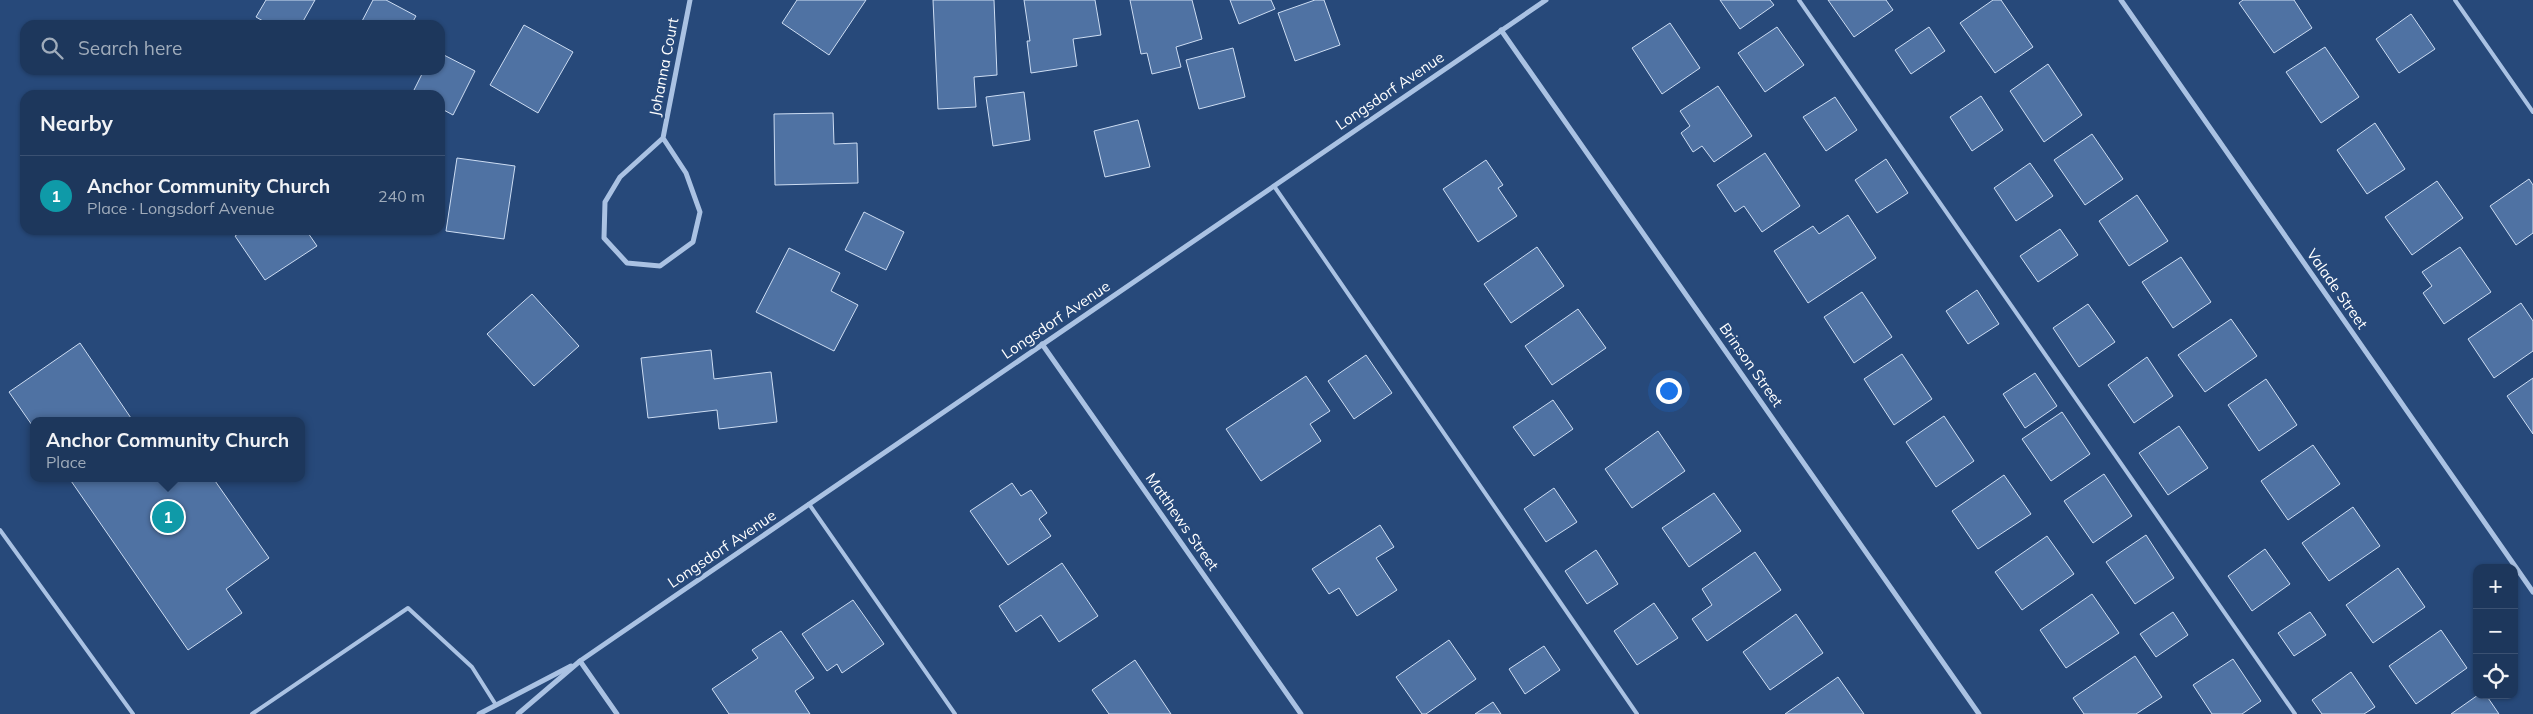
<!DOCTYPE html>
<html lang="en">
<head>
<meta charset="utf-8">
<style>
	:root { --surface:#1d375c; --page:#253f62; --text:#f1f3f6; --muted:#a0acbb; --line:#3b5172; --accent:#ebcb70 }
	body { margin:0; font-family:Mulish,sans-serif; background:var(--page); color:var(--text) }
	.controls { position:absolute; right:15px; bottom:15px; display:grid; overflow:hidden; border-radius:10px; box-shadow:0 1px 4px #0004 }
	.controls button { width:45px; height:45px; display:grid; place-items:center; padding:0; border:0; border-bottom:1px solid var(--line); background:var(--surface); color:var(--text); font:25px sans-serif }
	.you { position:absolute; left:1668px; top:390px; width:18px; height:18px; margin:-12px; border:4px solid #fff; border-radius:50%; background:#1a73e8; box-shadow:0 0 0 8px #1a73e833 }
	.badge { display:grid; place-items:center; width:32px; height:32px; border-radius:50%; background:var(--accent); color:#fff; font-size:16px; font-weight:700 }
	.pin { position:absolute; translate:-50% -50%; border:2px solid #fff; box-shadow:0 1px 5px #0006 }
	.popup { position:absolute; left:30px; top:417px; width:275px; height:65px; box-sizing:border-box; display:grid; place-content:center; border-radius:10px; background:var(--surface); filter:drop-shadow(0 1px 4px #0005); font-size:16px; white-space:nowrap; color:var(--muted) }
	.popup b { font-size:19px; color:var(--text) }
	.popup::after { content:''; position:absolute; left:50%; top:100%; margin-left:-10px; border:10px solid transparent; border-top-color:var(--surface) }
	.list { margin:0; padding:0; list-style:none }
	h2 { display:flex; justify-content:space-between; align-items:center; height:65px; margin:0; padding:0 20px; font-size:21px }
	h2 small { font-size:16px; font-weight:400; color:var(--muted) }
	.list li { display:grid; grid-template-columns:32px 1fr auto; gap:15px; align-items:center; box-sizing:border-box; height:80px; padding:0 20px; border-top:1px solid var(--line) }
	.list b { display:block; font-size:19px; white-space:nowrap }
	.list p { margin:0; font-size:16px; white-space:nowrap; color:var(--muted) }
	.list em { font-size:16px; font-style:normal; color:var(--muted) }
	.icon { flex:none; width:28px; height:28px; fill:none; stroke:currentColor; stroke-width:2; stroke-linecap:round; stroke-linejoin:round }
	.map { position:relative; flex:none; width:2533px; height:714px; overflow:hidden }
	.search { position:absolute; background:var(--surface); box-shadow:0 1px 4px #0004; left:20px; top:20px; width:425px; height:55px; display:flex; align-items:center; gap:12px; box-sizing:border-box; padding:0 18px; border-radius:15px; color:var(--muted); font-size:19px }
	.panel { position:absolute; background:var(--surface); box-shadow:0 1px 4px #0004; left:20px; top:90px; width:425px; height:145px; border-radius:15px }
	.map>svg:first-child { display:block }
	.building { fill:#4f72a3; stroke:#cdddf3 }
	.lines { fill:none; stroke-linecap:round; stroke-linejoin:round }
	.lane { stroke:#aac2e3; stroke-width:4 }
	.street { stroke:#aac2e3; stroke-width:5 }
	.labels { text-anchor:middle; stroke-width:5; stroke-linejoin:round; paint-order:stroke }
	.street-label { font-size:15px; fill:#fff; stroke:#27497a }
</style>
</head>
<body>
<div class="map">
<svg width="2533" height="714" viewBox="0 0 2533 714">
	<rect width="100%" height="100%" fill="#27497a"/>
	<g class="building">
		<path d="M 266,0 L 315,0 L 301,25 L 270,25 L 256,17 Z"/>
		<path d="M 373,0 L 386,0 L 416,16 L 411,25 L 360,25 Z"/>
		<path d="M 797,0 L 866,0 L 829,55 L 782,23 Z"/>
		<path d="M 933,0 L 994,0 L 997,75 L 974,77 L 976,107 L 938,109 Z"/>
		<path d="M 1024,0 L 1095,0 L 1101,35 L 1073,39 L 1077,66 L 1031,73 L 1027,41 L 1030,41 Z"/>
		<path d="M 1130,0 L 1192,0 L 1202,39 L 1176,47 L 1181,67 L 1152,74 L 1147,53 L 1141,54 Z"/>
		<path d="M 1230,0 L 1271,0 L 1275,9 L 1239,24 Z"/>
		<path d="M 1315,0 L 1324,0 L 1340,45 L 1295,61 L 1278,13 Z"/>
		<path d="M 1720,0 L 1770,0 L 1774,5 L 1740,29 Z"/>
		<path d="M 1828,0 L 1886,0 L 1893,10 L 1854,37 Z"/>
		<path d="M 1993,0 L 2001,0 L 2033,47 L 1995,73 L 1960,23 Z"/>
		<path d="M 2243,0 L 2294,0 L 2312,28 L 2274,53 L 2239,3 Z"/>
		<path d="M 2411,14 L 2435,49 L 2399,73 L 2376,39 Z"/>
		<path d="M 1670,23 L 1700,68 L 1662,94 L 1632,48 Z"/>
		<path d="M 524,25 L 573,52 L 538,113 L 490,85 Z"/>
		<path d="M 1777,27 L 1804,65 L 1765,92 L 1738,53 Z"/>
		<path d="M 1929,27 L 1945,51 L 1911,74 L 1895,50 Z"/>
		<path d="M 2325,47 L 2359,97 L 2321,123 L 2286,72 Z"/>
		<path d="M 1233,48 L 1245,97 L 1199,109 L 1186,60 Z"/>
		<path d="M 440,53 L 475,71 L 453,115 L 440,108 L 440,95 L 412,94 L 424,70 L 440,70 Z"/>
		<path d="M 2048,64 L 2082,115 L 2044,142 L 2010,91 Z"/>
		<path d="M 1718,86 L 1752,136 L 1714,162 L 1702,146 L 1693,152 L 1681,133 L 1690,126 L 1680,111 Z"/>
		<path d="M 1024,92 L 1030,140 L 993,146 L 986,97 Z"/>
		<path d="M 1981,96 L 2003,130 L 1972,151 L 1950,117 Z"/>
		<path d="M 1835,97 L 1857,130 L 1826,151 L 1803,117 Z"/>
		<path d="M 833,113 L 834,144 L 857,143 L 858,183 L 775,185 L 774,114 Z"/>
		<path d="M 1138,120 L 1150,167 L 1105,177 L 1094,131 Z"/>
		<path d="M 2375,123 L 2405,169 L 2367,194 L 2337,150 Z"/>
		<path d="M 2092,134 L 2123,179 L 2085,205 L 2054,160 Z"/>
		<path d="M 1765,153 L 1800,206 L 1762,232 L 1744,206 L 1735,212 L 1717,185 Z"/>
		<path d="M 457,158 L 515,166 L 504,239 L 446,231 Z"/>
		<path d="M 1886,159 L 1908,193 L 1877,213 L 1855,180 Z"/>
		<path d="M 1486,160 L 1503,185 L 1498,188 L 1517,216 L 1478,242 L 1443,189 Z"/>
		<path d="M 2030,163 L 2053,196 L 2016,221 L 1994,188 Z"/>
		<path d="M 2529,179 L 2533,185 L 2533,233 L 2516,245 L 2490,206 Z"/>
		<path d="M 2437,181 L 2463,218 L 2412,255 L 2385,217 Z"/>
		<path d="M 2137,195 L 2168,241 L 2129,266 L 2099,221 Z"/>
		<path d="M 864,212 L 904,232 L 886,270 L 845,250 Z"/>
		<path d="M 1848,215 L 1876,258 L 1808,303 L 1774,251 L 1813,226 L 1819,234 Z"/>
		<path d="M 2060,229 L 2078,255 L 2038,282 L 2020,256 Z"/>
		<path d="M 244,230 L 306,230 L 317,246 L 265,280 L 235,236 Z"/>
		<path d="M 1537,247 L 1564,286 L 1511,323 L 1484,284 Z"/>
		<path d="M 2460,247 L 2491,292 L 2444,324 L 2423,293 L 2432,286 L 2422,272 Z"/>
		<path d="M 789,248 L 840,273 L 831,291 L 858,305 L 834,351 L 756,312 Z"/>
		<path d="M 2181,257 L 2211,302 L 2173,328 L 2142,282 Z"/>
		<path d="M 1977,290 L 1999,324 L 1968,344 L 1946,311 Z"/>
		<path d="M 1862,292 L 1892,337 L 1854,363 L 1824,317 Z"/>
		<path d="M 532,294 L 579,346 L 534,386 L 487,334 Z"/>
		<path d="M 2521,303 L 2533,321 L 2533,351 L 2494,378 L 2468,339 Z"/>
		<path d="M 2088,304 L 2115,342 L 2079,367 L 2053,328 Z"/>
		<path d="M 1578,309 L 1606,348 L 1552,385 L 1525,346 Z"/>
		<path d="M 2231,319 L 2257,356 L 2205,392 L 2178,355 Z"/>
		<path d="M 80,343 L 133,421 L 34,421 L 34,428 L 9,392 Z"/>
		<path d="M 711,350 L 714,379 L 771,372 L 777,422 L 719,429 L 717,410 L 648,418 L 641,358 Z"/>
		<path d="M 1902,354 L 1932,399 L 1894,425 L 1864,379 Z"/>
		<path d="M 1366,355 L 1392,393 L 1354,419 L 1328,381 Z"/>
		<path d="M 2147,357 L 2173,396 L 2134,423 L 2108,385 Z"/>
		<path d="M 2035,373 L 2057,406 L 2025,428 L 2003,394 Z"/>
		<path d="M 1306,376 L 1330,411 L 1310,424 L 1321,441 L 1261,481 L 1226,429 Z"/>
		<path d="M 2533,378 L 2533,434 L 2507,396 Z"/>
		<path d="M 2266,379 L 2297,425 L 2259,451 L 2228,405 Z"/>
		<path d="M 1553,400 L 1573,429 L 1534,456 L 1513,427 Z"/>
		<path d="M 2062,412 L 2090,454 L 2051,481 L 2022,439 Z"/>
		<path d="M 1944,416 L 1974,461 L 1936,487 L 1906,442 Z"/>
		<path d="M 2179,426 L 2208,468 L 2168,495 L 2139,453 Z"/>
		<path d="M 1658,431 L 1685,471 L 1632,508 L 1605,469 Z"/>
		<path d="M 2313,445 L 2340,484 L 2288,520 L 2261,481 Z"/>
		<path d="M 2104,474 L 2132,516 L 2093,543 L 2064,501 Z"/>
		<path d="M 2004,475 L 2031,514 L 1978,549 L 1952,511 Z"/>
		<path d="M 69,478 L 213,478 L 269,558 L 226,589 L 242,613 L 188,650 Z"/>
		<path d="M 1012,483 L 1021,496 L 1031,490 L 1047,513 L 1039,519 L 1051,536 L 1008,565 L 970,511 Z"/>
		<path d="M 1554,488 L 1577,522 L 1546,542 L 1524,509 Z"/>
		<path d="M 1714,493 L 1741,531 L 1689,567 L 1662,528 Z"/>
		<path d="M 2353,507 L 2380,546 L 2329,581 L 2302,543 Z"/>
		<path d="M 1380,525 L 1394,547 L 1376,558 L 1397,590 L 1357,616 L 1339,588 L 1329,594 L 1312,569 Z"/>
		<path d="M 2146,535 L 2174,578 L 2135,604 L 2106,562 Z"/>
		<path d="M 2047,536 L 2074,574 L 2022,610 L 1995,572 Z"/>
		<path d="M 2265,549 L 2290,584 L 2252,611 L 2228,576 Z"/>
		<path d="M 1596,550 L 1618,584 L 1587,604 L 1565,571 Z"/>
		<path d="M 1755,552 L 1781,590 L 1707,641 L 1692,619 L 1712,605 L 1702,589 Z"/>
		<path d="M 1062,563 L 1098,616 L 1059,642 L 1041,615 L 1016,632 L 999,606 Z"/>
		<path d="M 2398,568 L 2425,607 L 2373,643 L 2346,605 Z"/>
		<path d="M 2092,594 L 2119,633 L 2066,668 L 2040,630 Z"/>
		<path d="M 853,600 L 884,644 L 842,673 L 837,664 L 827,671 L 802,634 Z"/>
		<path d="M 1654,603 L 1678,638 L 1637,665 L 1614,631 Z"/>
		<path d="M 2173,612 L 2188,635 L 2156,657 L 2140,634 Z"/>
		<path d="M 2310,612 L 2326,635 L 2294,656 L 2278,633 Z"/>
		<path d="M 1796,614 L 1823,653 L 1770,690 L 1743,652 Z"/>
		<path d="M 2441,630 L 2467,668 L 2416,704 L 2389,666 Z"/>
		<path d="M 781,631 L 814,678 L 795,691 L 810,714 L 729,714 L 712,689 L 758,658 L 752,650 Z"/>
		<path d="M 1449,640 L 1476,679 L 1426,714 L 1422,714 L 1396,677 Z"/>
		<path d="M 1544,646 L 1560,670 L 1525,694 L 1509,669 Z"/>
		<path d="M 2135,656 L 2162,697 L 2136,714 L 2084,714 L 2073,698 Z"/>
		<path d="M 2233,659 L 2261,701 L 2242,714 L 2212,714 L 2193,685 Z"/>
		<path d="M 1135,660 L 1171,714 L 1109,714 L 1092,690 Z"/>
		<path d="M 2351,672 L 2375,707 L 2364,714 L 2322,714 L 2312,700 Z"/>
		<path d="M 1838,677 L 1864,714 L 1785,714 Z"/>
		<path d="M 2478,695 L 2486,695 L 2499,714 L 2451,714 Z"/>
		<path d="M 1493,702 L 1501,714 L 1475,714 Z"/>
	</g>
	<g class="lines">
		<g class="lane">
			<path d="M 1799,0 L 2295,714"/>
			<path d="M 2455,0 L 2533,112"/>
			<path d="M 1274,186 L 1637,714"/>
			<path d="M 809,504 L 955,714"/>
			<path d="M 0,530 L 133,714"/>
			<path d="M 252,714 L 408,608 L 472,667 L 496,705"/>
		</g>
		<g class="street">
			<path d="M 2121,0 L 2533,592"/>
			<path d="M 1501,30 L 1979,714"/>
			<path d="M 663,138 L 686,173 L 700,212 L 693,242 L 660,266 L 627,263 L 604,238 L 605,202 L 620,177 L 663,138 L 690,0"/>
			<path d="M 1042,344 L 1301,714"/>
			<path d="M 580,661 L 617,714"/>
			<path d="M 479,714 L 571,666"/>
			<path d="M 518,714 L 580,661 L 612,639 L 1546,0"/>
		</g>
	</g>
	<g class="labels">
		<g class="street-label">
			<text transform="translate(664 67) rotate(-79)" y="5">Johanna Court</text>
			<text transform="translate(1390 91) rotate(-34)" y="5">Longsdorf Avenue</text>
			<text transform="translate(2337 289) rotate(55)" y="5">Valade Street</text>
			<text transform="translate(1056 320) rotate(-34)" y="5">Longsdorf Avenue</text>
			<text transform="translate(1751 365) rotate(55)" y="5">Brinson Street</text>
			<text transform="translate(1182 522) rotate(55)" y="5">Matthews Street</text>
			<text transform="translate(722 549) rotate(-34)" y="5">Longsdorf Avenue</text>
		</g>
	</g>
</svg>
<div class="controls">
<button>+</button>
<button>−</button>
<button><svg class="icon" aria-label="locate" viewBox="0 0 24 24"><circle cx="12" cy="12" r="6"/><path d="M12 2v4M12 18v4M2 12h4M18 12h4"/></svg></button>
</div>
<div class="you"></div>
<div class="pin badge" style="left:168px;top:517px;background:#0f9aa8">1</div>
<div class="popup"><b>Anchor Community Church</b>Place</div>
<div class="search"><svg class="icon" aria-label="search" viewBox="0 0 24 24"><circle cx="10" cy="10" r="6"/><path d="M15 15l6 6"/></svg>Search here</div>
<section class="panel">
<h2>Nearby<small></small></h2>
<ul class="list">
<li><span class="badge" style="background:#0f9aa8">1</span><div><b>Anchor Community Church</b><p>Place · Longsdorf Avenue</p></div><em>240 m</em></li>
</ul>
</section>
</div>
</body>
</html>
